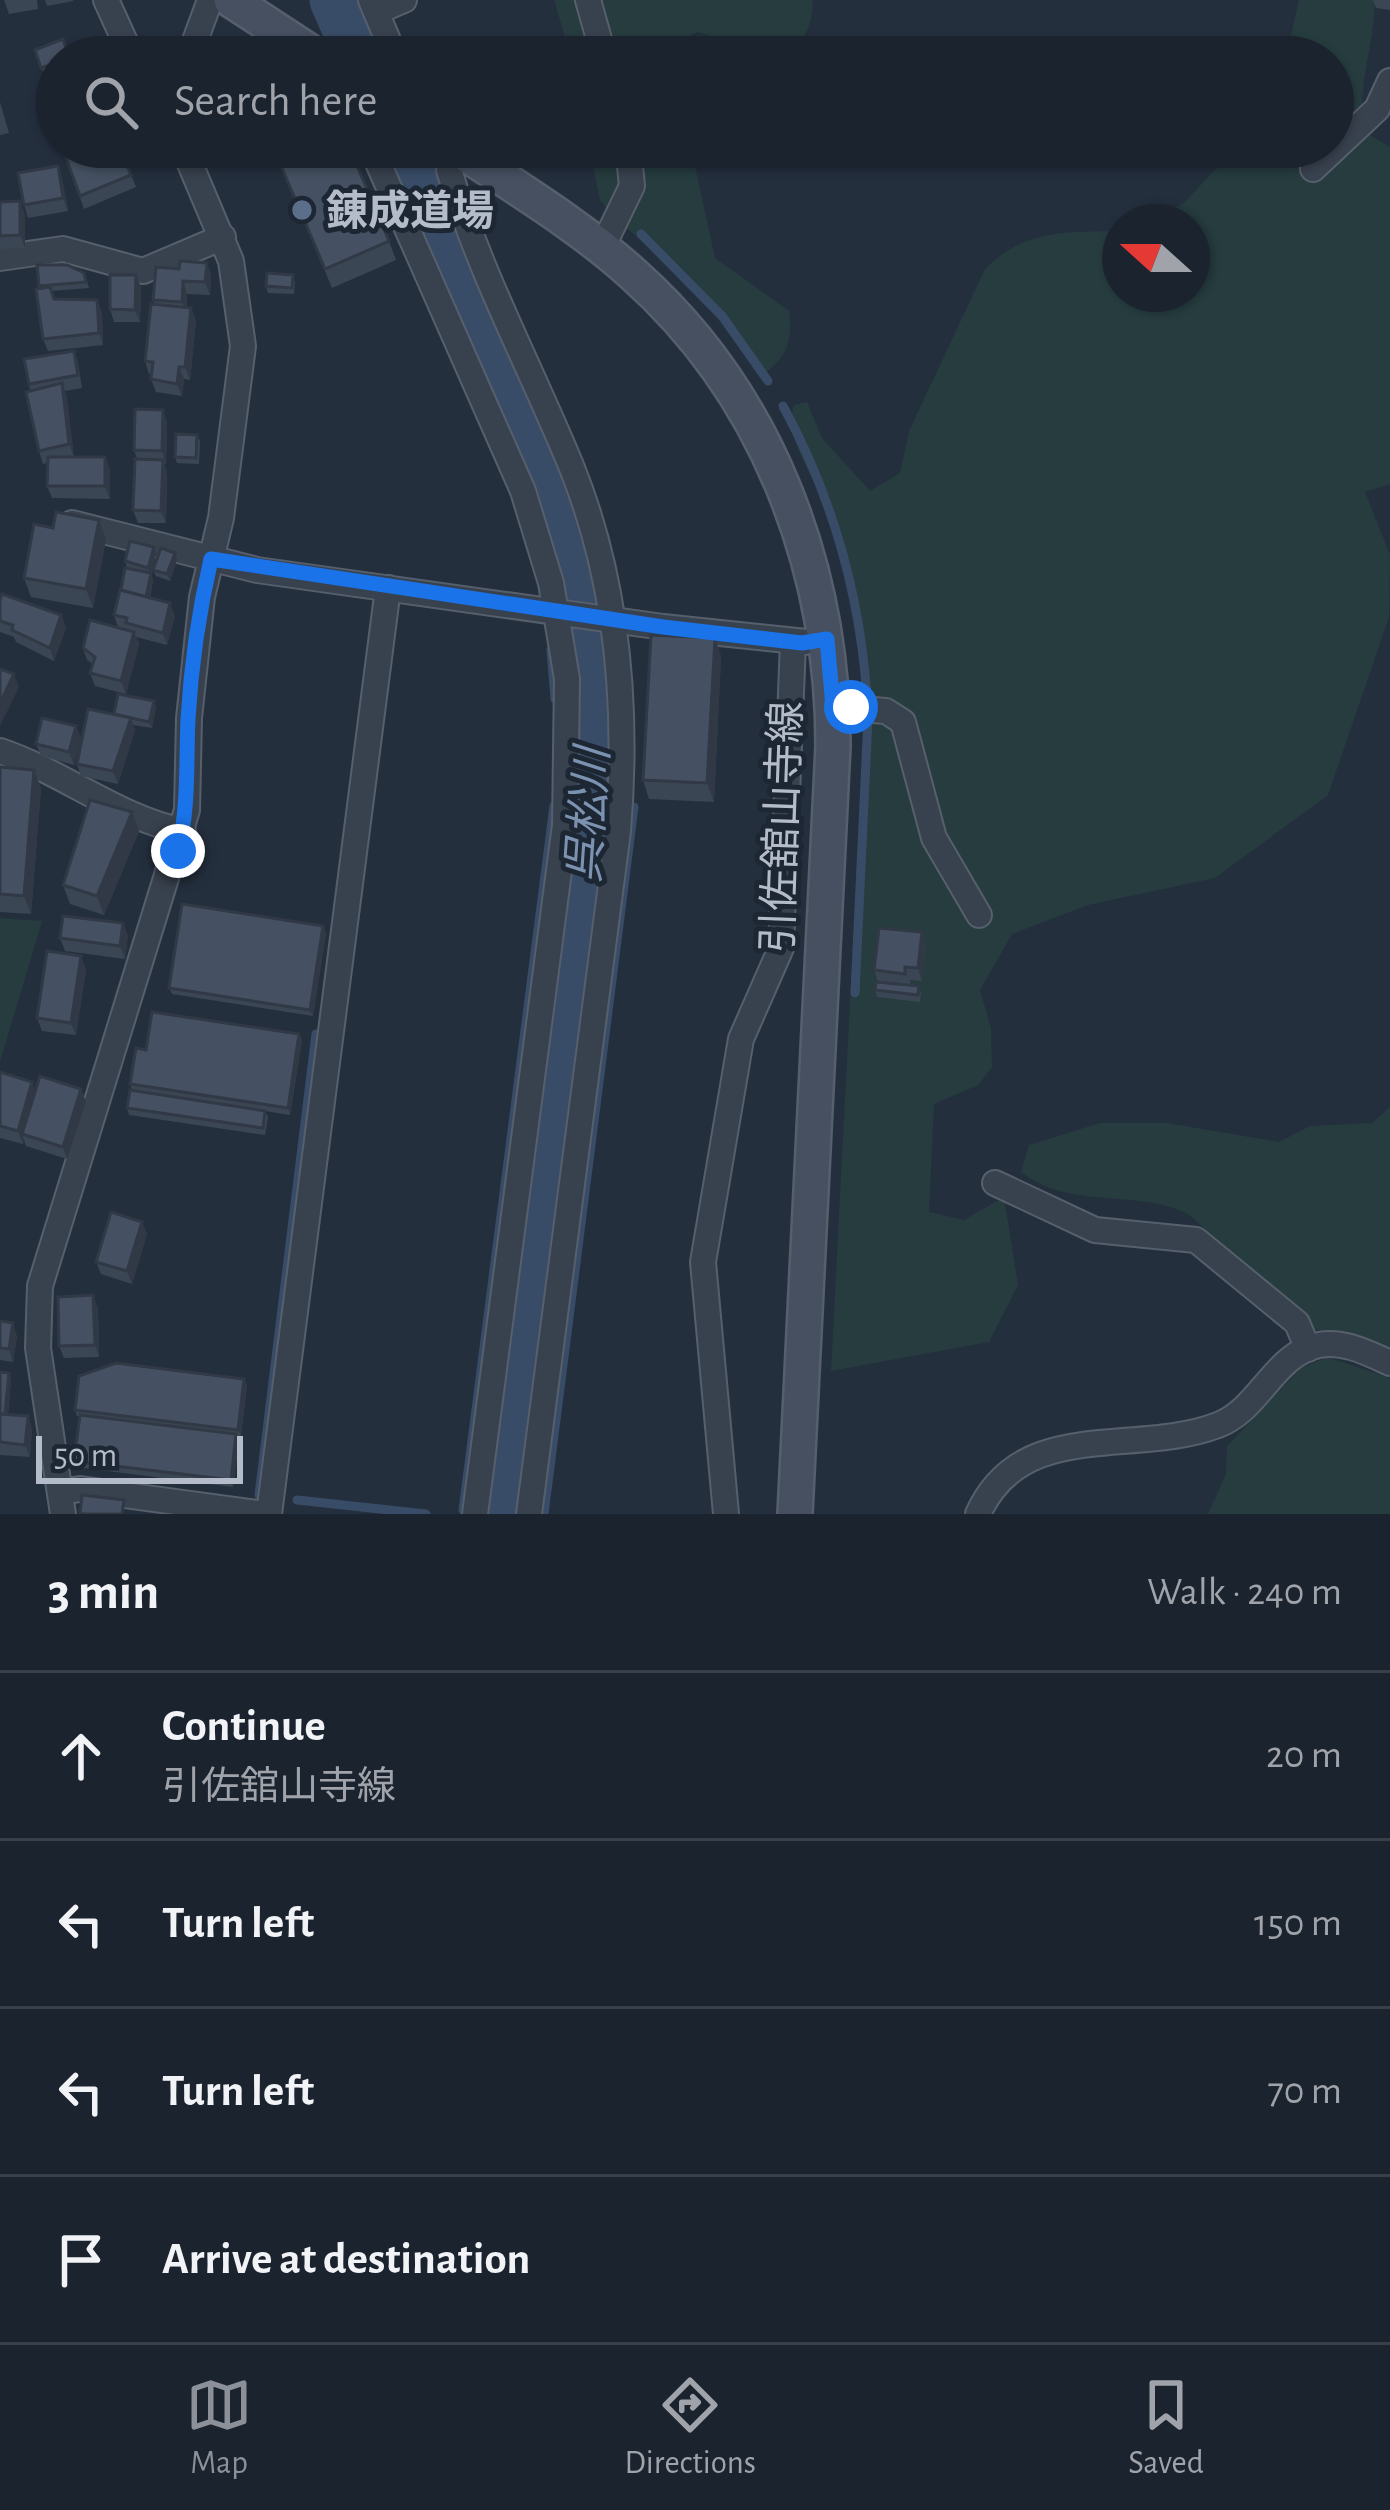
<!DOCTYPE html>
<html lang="en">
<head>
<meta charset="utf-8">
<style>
	:root { --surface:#1b232e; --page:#282f3a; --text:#f1f3f6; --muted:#a0a4aa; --line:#39404a; --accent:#8c9099 }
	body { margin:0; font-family:"Alegreya Sans","Noto Sans JP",sans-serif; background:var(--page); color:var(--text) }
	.compass { position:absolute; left:1102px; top:204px; width:108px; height:108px; border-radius:50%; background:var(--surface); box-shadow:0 3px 9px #0004; rotate:291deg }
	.scale { position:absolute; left:36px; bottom:30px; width:207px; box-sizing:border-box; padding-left:12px; border:6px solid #b4bcc9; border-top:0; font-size:33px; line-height:42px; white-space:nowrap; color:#b4bcc9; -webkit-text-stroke:9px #1d2633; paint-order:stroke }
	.stop { position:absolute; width:36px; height:36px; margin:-27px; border:9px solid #1a73e8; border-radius:50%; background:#fff }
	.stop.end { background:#1a73e8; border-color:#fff; box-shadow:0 3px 12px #0008 }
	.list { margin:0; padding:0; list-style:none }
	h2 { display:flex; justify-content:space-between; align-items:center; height:156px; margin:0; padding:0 48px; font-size:51px }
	h2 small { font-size:39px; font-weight:400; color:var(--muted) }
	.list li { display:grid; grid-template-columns:78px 1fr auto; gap:36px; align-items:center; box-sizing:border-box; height:168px; padding:0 48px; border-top:3px solid var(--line) }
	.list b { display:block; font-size:45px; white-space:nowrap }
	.list p { margin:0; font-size:39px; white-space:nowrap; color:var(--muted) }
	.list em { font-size:39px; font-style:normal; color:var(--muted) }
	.icon { flex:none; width:66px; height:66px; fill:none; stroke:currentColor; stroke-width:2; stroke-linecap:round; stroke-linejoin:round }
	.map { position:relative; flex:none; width:1390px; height:1514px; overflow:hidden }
	.search { position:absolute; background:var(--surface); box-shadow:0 3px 9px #0004; left:36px; right:36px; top:36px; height:132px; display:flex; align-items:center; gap:30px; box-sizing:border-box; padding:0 42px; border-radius:66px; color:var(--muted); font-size:45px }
	.sheet { height:828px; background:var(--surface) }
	nav { display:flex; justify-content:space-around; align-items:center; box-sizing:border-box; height:168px; border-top:3px solid var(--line); background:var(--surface); font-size:33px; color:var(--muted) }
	nav a { display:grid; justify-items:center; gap:6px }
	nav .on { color:var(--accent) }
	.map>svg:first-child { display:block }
	.green { fill:#263c3f }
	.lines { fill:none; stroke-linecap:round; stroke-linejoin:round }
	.stream { stroke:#394c67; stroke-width:9 }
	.river { stroke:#394c67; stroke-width:51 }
	.minor-casing { stroke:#565f6c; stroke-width:28 }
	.secondary-casing { stroke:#565f6c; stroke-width:38 }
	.minor { stroke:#38414e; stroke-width:24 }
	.secondary { stroke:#465061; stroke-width:33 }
	.wall { fill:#3b4654 }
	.shaded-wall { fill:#303945 }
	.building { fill:#455162; stroke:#303945; stroke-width:3 }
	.route { stroke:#1a73e8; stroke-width:15 }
	.service-dot { fill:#5c6f8a; stroke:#1d2633; stroke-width:4.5 }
	.labels { text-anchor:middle; stroke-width:10; stroke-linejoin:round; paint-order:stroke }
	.poi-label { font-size:42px; font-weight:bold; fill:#b4bcc9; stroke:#1d2633; text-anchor:start }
	.street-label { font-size:42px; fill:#b4bcc9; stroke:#1d2633 }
	.water-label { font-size:45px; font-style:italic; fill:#7c92b1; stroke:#1d2633 }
</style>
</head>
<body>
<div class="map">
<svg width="1390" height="1514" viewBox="0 0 1390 1514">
	<rect width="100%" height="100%" fill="#242f3e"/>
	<g class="green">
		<path d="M 554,0 L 813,0 C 810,82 741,44 697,32 L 681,41 L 678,57 L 571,57 Z"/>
		<path d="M 1299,0 L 1375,0 C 1375,43 1355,91 1365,132 L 1390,147 L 1390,484 L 1365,492 L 1390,555 L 1389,617 L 1328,795 L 1215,878 L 1088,905 L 1012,934 L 980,990 L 991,1028 L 992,1067 L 978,1085 L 934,1104 L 929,1212 L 964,1220 L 1004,1197 L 1018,1285 L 989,1342 L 831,1371 L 865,710 C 861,642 853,572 827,509 C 815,477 783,439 794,405 L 807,402 L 822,438 L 870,491 L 900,473 L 909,431 L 985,269 C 1025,229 1066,232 1120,231 L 1120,294 L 1192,294 L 1192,222 L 1145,222 L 1184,203 L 1236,147 L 1333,147 L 1333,57 L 1286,57 Z"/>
		<path d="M 589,147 L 691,147 L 715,258 L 789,311 C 793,344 786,358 760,377 L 695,288 L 610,213 L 600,200 Z"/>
		<path d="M 0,918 L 42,921 L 0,1062 Z"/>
		<path d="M 1390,1107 L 1390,1356 C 1355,1343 1318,1335 1288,1313 C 1261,1293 1203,1219 1182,1211 C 1131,1190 1068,1209 1021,1172 L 1029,1145 L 1100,1123 L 1167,1123 L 1279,1142 L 1310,1126 L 1372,1123 Z"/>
		<path d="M 1327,1357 L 1390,1378 L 1390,1514 L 1208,1514 L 1226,1474 L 1227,1446 L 1301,1368 Z"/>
	</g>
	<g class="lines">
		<g class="stream">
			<path d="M 641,234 L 723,317 L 768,381"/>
			<path d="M 783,406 C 833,498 860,593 867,698"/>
			<path d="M 551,650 L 555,699"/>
			<path d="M 855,993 L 868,719"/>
			<path d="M 259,1495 L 316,1034"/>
			<path d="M 297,1500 L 426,1514"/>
			<path d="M 463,1510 L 554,806"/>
			<path d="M 503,1511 L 521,1514"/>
			<path d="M 544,1514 L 634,807"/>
		</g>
		<g class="river">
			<path d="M 335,0 L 360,57"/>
			<path d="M 400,147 L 547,481 L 577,577 L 593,677 L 591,828 L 502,1514"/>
		</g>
		<g class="minor-casing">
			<g id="minor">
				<path d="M 106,0 L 132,57"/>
				<path d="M 371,0 L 395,57"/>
				<path d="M 588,0 L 604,57"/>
				<path d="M 376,12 L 404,0"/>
				<path d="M 189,57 L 210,0"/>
				<path d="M 371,147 L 523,491 L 551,583 L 567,679 L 565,825 L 475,1514"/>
				<path d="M 461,151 L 449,170 C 480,274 531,368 572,468 C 618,583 628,709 618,831 L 529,1514"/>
				<path d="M 1313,169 L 1377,109 L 1390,81"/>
				<path d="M 602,248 L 632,186 L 628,147"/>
				<path d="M 0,258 L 63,249 L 143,271 L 223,237"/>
				<path d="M 72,523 L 257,570 L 663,627 L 806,642"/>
				<path d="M 833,707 L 886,711 L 903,722 L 934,838 L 979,915"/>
				<path d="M 0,751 C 63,772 118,818 183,831"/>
				<path d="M 995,1183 L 1095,1230 L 1196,1240 L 1297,1323 L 1308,1349"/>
				<path d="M 60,1492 L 80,1489 L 265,1514"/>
				<path d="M 63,1514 L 38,1348 L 40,1286 L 187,810 L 189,718 L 202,597 L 221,518 L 243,346 L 231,261 L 183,147"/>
				<path d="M 269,1514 L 388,588"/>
				<path d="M 726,1514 L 703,1262 L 741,1039 L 781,948 L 793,642"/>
				<path d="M 978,1514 C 1022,1416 1135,1457 1218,1425 C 1260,1409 1274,1354 1319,1345 C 1343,1340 1368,1353 1390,1363"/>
			</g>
		</g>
		<g class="secondary-casing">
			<g id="secondary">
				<path d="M 231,0 L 318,57"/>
				<path d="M 455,147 C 515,187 579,225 633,274 C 768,394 833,568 833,746 L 795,1514"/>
			</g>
		</g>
		<use href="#minor" class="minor"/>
		<use href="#secondary" class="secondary"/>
	</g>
	<g class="wall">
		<path d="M 4,0 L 37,0 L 38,9 L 9,14 Z"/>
		<path d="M 45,0 L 73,0 L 73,1 L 47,6 Z"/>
		<path d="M 1373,0 L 1390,0 L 1390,10 L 1376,8 Z"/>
		<path d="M 35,50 L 57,57 L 57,70 L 44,75 Z"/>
		<path d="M 0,102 L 9,133 L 0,135 Z"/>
		<path d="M 62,147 L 101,157 L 115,152 L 113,147 L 142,147 L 123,155 L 136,187 L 84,209 Z"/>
		<path d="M 273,147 L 389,241 L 396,260 L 332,288 Z"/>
		<path d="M 62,178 L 68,211 L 28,218 L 24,205 Z"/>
		<path d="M 0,202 L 25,214 L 25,248 L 0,249 Z"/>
		<path d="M 207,263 L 211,275 L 210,295 L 187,294 L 187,308 L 191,308 L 196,321 L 190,380 L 184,379 L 182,396 L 156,392 L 151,379 L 152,374 L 149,374 L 145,361 L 155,305 L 153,300 L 179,269 Z"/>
		<path d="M 37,265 L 84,273 L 89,288 L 51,291 L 54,299 L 97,300 L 102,313 L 103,345 L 48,351 L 43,339 Z"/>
		<path d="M 136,275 L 141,288 L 140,322 L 114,322 L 110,309 Z"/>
		<path d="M 295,281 L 294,294 L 268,293 L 266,286 Z"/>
		<path d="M 74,351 L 78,363 L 82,388 L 65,391 L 74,457 L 105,457 L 110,470 L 110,499 L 52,498 L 47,486 L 47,463 L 43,464 L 39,451 L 29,384 Z"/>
		<path d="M 163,410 L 167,423 L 166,464 L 164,464 L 167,473 L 166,523 L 138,523 L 133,510 L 137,459 L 134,450 Z"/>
		<path d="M 197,435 L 200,441 L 199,464 L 177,463 L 175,457 Z"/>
		<path d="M 99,520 L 106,539 L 93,608 L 31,597 L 24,578 L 53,528 Z"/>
		<path d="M 154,547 L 156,554 L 151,573 L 153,580 L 150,598 L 175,616 L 167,645 L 136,637 L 139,644 L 126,694 L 95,686 L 90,673 L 93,664 L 87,660 L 83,648 L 118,628 L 114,615 L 143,572 L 127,567 L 125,561 Z"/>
		<path d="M 177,559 L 170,581 L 156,576 L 153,570 Z"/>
		<path d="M 0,600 L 61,615 L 66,628 L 54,661 L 16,642 L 14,637 L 0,632 Z"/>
		<path d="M 715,638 L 721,657 L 714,802 L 649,799 L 643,780 Z"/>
		<path d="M 156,707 L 152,728 L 133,725 L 135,730 L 118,784 L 81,776 L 77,764 L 114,714 Z"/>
		<path d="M 76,726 L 81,738 L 74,765 L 41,756 L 36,744 Z"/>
		<path d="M 0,767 L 41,788 L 31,914 L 0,912 Z"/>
		<path d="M 132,812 L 139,831 L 104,915 L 70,904 L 63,885 Z"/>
		<path d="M 123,923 L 128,936 L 125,959 L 65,951 L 60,938 Z"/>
		<path d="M 323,926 L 326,933 L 313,1016 L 172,994 L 169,988 Z"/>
		<path d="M 922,932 L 926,945 L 922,981 L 910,980 L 910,985 L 919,986 L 921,993 L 920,1002 L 877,997 L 875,990 L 878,982 L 874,970 Z"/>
		<path d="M 86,969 L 76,1035 L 42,1031 L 37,1018 Z"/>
		<path d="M 299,1034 L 302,1040 L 290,1115 L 265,1111 L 268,1117 L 265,1135 L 129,1115 L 127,1108 L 132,1091 L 130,1084 L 146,1050 Z"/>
		<path d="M 0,1072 L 35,1090 L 81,1089 L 86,1102 L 67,1159 L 26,1146 L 24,1140 L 23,1144 L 0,1138 Z"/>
		<path d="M 142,1222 L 147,1234 L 132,1284 L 101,1274 L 96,1262 Z"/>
		<path d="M 98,1308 L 99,1357 L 64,1358 L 59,1346 Z"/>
		<path d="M 0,1321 L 17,1336 L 13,1362 L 0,1360 Z"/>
		<path d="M 0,1372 L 9,1373 L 11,1379 L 8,1415 L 28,1416 L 32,1429 L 30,1457 L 0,1455 Z"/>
		<path d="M 244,1379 L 247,1386 L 241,1436 L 237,1436 L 239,1441 L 233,1487 L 76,1467 L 74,1461 L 80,1416 L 77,1416 L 75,1410 Z"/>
	</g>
	<g class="shaded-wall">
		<path d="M 58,166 L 62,178 L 68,211 L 63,198 Z"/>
		<path d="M 20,201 L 25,214 L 25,248 L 20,235 Z"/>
		<path d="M 207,263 L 211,275 L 210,295 L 205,282 Z"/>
		<path d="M 136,275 L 141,288 L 140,322 L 135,310 Z"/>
		<path d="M 183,281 L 187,294 L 186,314 L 182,302 Z"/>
		<path d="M 97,300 L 102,313 L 103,345 L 99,333 Z"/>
		<path d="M 191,308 L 196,321 L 190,380 L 185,367 Z"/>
		<path d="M 179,367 L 184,379 L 182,396 L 177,384 Z"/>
		<path d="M 62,383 L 67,396 L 74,457 L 69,444 Z"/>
		<path d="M 163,410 L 167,423 L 166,464 L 162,451 Z"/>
		<path d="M 105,457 L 110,470 L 110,499 L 105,486 Z"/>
		<path d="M 163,460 L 167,473 L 166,523 L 161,511 Z"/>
		<path d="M 99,520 L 106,539 L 93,608 L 86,589 Z"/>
		<path d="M 154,547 L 156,554 L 151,574 L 148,568 Z"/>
		<path d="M 175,553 L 177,559 L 170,581 L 167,574 Z"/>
		<path d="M 151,573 L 153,580 L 148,604 L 146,598 Z"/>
		<path d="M 170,603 L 175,616 L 167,645 L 163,633 Z"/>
		<path d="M 61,615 L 66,628 L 54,661 L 50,648 Z"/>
		<path d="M 134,632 L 139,644 L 126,694 L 121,681 Z"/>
		<path d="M 715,638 L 721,657 L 714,802 L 707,783 Z"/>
		<path d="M 14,674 L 19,687 L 0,726 L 0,703 Z"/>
		<path d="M 154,701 L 156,707 L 152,728 L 149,722 Z"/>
		<path d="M 131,718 L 135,730 L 118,784 L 113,771 Z"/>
		<path d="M 76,726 L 81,738 L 74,765 L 69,752 Z"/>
		<path d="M 34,770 L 41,788 L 31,914 L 24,896 Z"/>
		<path d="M 132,812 L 139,831 L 104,915 L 97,896 Z"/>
		<path d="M 123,923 L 128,936 L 125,959 L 120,946 Z"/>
		<path d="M 323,926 L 326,933 L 313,1016 L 310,1010 Z"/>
		<path d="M 922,932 L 926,945 L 922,981 L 918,968 Z"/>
		<path d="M 81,956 L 86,969 L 76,1035 L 71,1023 Z"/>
		<path d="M 299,1034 L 302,1040 L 290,1115 L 288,1108 Z"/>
		<path d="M 32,1082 L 37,1095 L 22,1134 L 24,1140 L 23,1144 L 18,1131 Z"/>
		<path d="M 81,1089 L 86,1102 L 67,1159 L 63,1147 Z"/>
		<path d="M 142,1222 L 147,1234 L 132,1284 L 127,1271 Z"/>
		<path d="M 93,1295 L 98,1308 L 99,1357 L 95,1345 Z"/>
		<path d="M 13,1323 L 17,1336 L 13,1362 L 9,1349 Z"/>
		<path d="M 9,1373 L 11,1379 L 7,1421 L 5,1414 Z"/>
		<path d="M 244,1379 L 247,1386 L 241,1436 L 238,1430 Z"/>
		<path d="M 28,1416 L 32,1429 L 30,1457 L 25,1445 Z"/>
		<path d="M 236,1434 L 239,1441 L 233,1487 L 231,1480 Z"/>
	</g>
	<g class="building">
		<path d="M 63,39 L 69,57 L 57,57 L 57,63 L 41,68 L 35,50 Z"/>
		<path d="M 62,147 L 97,147 L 101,157 L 121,150 L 131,175 L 80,196 Z"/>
		<path d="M 273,147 L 349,147 L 389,241 L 325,269 Z"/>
		<path d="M 58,166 L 63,198 L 24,205 L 18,173 Z"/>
		<path d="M 20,201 L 20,235 L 0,236 L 0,202 Z"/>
		<path d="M 180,261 L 207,263 L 205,282 L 183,281 L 182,302 L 153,300 L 156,267 L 179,269 Z"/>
		<path d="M 37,265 L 67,265 L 84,273 L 86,282 L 39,286 Z"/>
		<path d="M 267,273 L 293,275 L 292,288 L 266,286 Z"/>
		<path d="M 110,275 L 136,275 L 135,310 L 110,309 Z"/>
		<path d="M 50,287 L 54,299 L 97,300 L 99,333 L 43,339 L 36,289 Z"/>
		<path d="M 151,304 L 191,308 L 185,367 L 179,367 L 177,384 L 151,379 L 153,362 L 145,361 Z"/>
		<path d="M 74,351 L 78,375 L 29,384 L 24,359 Z"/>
		<path d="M 62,383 L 69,444 L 39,451 L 26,392 Z"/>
		<path d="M 135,409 L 163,410 L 162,451 L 134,450 Z"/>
		<path d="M 176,434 L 197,435 L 196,458 L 175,457 Z"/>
		<path d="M 48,457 L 105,457 L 105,486 L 47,486 Z"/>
		<path d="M 135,459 L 163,460 L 161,511 L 133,510 Z"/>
		<path d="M 56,512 L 99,520 L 86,589 L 24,578 L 34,524 L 53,528 Z"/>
		<path d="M 130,541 L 154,547 L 148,568 L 125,561 Z"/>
		<path d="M 161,548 L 175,553 L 167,574 L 153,570 Z"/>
		<path d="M 125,568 L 151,573 L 146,597 L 121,590 Z"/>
		<path d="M 120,590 L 170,603 L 163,633 L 126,623 L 127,618 L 114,615 Z"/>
		<path d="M 2,594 L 61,615 L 50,648 L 12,630 L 13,625 L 0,621 L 0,600 Z"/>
		<path d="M 90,620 L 134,632 L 121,681 L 90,673 L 95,657 L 83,648 Z"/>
		<path d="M 651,635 L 715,638 L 707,783 L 643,780 Z"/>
		<path d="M 0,669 L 14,674 L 0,703 Z"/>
		<path d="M 118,694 L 154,701 L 149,722 L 114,714 Z"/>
		<path d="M 88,709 L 131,718 L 113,771 L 77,764 Z"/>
		<path d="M 42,718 L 76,726 L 69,752 L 36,744 Z"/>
		<path d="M 0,767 L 34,770 L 24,896 L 0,894 Z"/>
		<path d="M 90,800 L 132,812 L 97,896 L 63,885 Z"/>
		<path d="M 182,904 L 323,926 L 310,1010 L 169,988 Z"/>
		<path d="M 63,916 L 123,923 L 120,946 L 60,938 Z"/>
		<path d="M 879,928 L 922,932 L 918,968 L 905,967 L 905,974 L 874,970 Z"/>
		<path d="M 47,951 L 81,956 L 71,1023 L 37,1018 Z"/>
		<path d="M 876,982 L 919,986 L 918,995 L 875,990 Z"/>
		<path d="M 152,1012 L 299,1034 L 288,1108 L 130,1084 L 136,1048 L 146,1050 Z"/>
		<path d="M 0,1072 L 32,1082 L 18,1131 L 0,1126 Z"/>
		<path d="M 40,1076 L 81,1089 L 63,1147 L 22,1134 Z"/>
		<path d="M 130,1090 L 265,1111 L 263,1128 L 127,1108 Z"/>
		<path d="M 111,1212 L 142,1222 L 127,1271 L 96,1262 Z"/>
		<path d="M 93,1295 L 95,1345 L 59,1346 L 58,1297 Z"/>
		<path d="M 0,1321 L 13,1323 L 9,1349 L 0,1348 Z"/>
		<path d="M 116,1363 L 244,1379 L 238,1430 L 75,1410 L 79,1376 Z"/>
		<path d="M 0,1372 L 9,1373 L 5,1414 L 0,1414 Z"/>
		<path d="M 0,1414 L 28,1416 L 25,1445 L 0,1442 Z"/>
		<path d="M 80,1415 L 236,1434 L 231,1480 L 74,1461 Z"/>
		<path d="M 82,1495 L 124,1500 L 122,1514 L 80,1514 Z"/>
	</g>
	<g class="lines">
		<path class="route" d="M 178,851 C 189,807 186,764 188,719 C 191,666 199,611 211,559 L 663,627 L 802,643 L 827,639 L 833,707 L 851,707"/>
	</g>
	<circle class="service-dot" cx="302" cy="210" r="12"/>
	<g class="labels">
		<g class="poi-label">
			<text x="326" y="225">錬成道場</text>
		</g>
		<g class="street-label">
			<text transform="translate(781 827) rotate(-88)" y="15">引佐舘山寺線</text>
		</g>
		<g class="water-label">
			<text transform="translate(587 815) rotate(-86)" y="16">呉松川</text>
		</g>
	</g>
</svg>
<svg class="compass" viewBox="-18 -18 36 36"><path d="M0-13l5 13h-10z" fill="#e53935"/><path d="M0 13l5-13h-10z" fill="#a0a4aa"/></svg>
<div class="scale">50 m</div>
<div class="stop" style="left:851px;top:707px"></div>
<div class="stop end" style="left:178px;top:851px"></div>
<div class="search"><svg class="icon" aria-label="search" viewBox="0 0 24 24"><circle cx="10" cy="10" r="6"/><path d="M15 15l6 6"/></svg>Search here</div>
</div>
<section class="sheet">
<h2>3 min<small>Walk · 240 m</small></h2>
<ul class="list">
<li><svg class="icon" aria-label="ahead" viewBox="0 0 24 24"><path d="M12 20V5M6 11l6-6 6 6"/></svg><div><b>Continue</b><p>引佐舘山寺線</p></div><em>20 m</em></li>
<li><svg class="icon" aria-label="left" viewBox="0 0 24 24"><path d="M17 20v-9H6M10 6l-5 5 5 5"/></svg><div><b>Turn left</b></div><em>150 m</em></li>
<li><svg class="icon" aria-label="left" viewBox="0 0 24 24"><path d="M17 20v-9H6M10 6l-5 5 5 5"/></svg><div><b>Turn left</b></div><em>70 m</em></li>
<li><svg class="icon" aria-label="arrive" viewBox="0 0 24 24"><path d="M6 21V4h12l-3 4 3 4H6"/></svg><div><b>Arrive at destination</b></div></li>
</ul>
</section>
<nav>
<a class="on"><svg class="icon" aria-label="map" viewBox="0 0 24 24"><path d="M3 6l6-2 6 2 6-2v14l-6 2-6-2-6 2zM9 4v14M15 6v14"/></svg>Map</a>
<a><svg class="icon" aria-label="directions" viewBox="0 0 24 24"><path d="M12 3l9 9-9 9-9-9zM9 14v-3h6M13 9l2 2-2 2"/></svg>Directions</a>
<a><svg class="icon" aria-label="saved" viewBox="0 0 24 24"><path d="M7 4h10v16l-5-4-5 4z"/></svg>Saved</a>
</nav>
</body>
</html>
